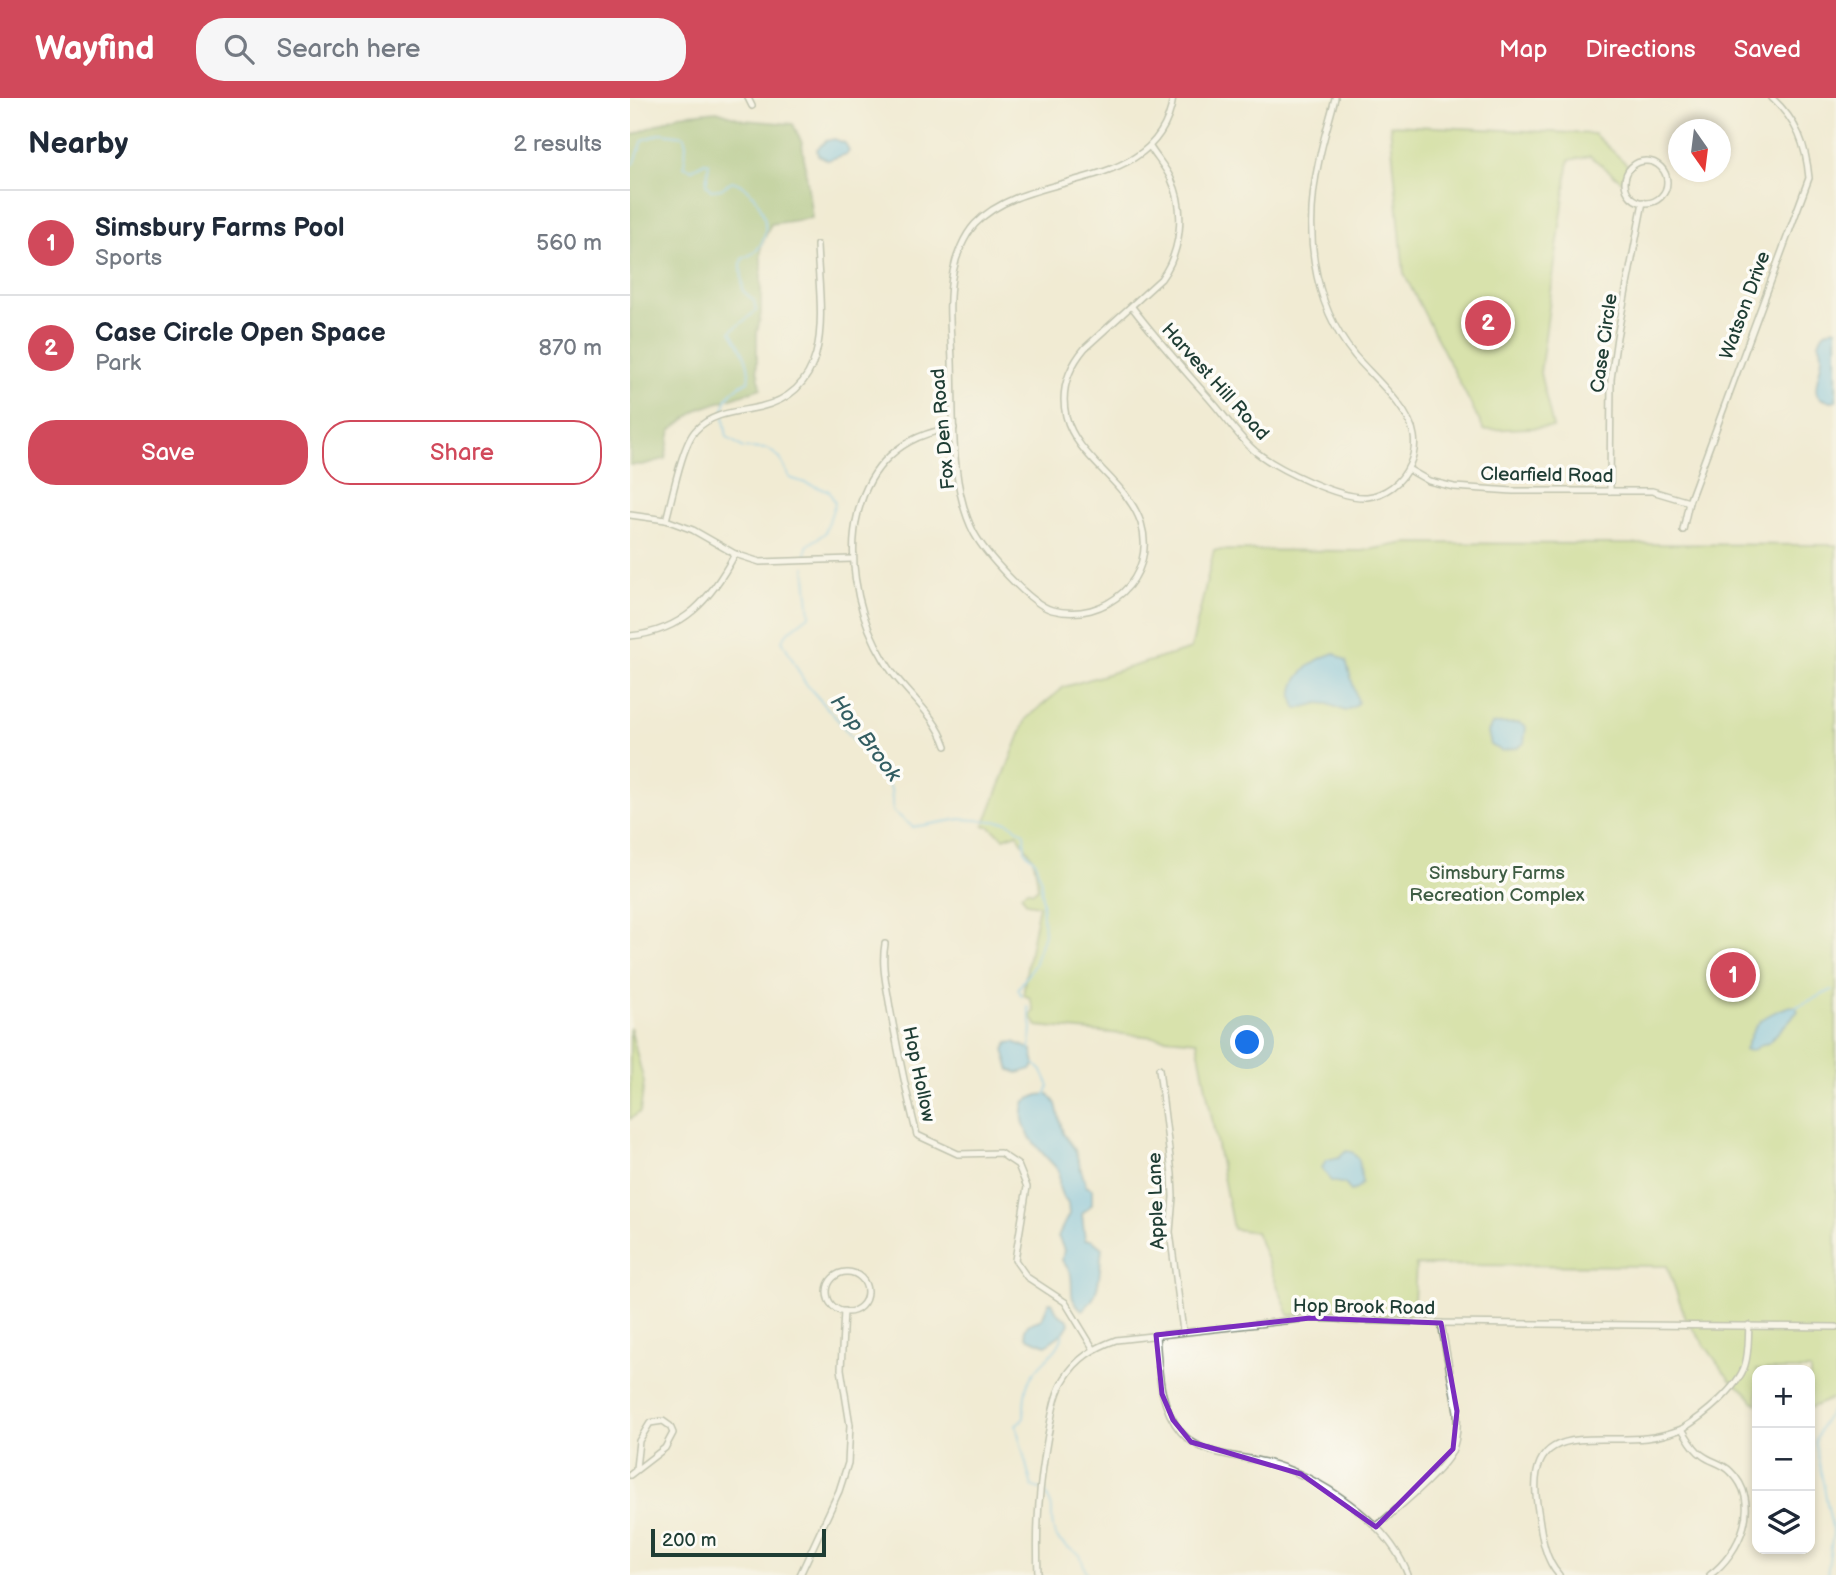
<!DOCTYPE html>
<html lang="en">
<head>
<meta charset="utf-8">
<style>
	:root { --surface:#fff; --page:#f6f6f7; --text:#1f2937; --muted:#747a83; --line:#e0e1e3; --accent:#d1495b }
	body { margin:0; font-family:"Balsamiq Sans",sans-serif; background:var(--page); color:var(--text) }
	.controls { position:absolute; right:21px; bottom:21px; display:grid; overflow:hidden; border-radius:14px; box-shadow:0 4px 10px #0003 }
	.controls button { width:63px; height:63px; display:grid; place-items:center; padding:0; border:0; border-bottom:2px solid var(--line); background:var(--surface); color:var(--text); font:35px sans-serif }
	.compass { position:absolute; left:1038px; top:21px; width:63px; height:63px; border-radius:50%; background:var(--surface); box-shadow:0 4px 10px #0003; rotate:166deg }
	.scale { position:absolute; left:21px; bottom:18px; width:175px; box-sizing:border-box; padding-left:7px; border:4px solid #1f3d34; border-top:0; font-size:19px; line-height:24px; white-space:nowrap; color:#1f3d34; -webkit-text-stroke:5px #fdfcf7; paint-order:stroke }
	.you { position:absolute; left:618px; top:945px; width:24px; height:24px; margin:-18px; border:5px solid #fff; border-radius:50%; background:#1a73e8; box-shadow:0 0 0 10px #1a73e833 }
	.badge { display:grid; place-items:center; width:46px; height:46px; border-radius:50%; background:var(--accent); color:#fff; font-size:23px; font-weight:700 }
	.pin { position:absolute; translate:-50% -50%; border:4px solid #fff; box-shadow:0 2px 7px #0006 }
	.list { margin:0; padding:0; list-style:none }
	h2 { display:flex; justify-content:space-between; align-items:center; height:91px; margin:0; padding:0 28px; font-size:30px }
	h2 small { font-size:23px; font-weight:400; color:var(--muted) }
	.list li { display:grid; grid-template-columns:46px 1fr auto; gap:21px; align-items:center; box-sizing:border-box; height:105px; padding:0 28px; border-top:2px solid var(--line) }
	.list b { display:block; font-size:26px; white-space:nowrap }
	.list p { margin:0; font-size:23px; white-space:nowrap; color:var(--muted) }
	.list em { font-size:23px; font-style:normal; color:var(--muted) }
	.actions { display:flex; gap:14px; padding:21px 28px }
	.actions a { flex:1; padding:16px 0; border:2px solid var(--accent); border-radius:28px; text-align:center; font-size:24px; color:var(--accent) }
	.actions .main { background:var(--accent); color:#fff }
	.icon { flex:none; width:38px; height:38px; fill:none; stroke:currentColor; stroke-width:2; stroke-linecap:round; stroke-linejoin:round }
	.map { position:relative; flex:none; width:1206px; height:1477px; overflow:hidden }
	header { display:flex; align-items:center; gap:42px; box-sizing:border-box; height:98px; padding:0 35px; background:var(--accent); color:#fff }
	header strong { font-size:33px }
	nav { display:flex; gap:38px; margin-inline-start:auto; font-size:24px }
	.search { width:490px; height:63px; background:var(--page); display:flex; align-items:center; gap:18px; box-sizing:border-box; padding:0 24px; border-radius:28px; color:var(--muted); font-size:26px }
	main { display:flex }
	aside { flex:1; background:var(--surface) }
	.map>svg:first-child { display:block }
	.green { fill:#bad77d; stroke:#6c8a58; stroke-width:2 }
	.forest { fill:#93b86c; stroke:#597a50; stroke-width:2 }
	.water { fill:#6fc1eb; stroke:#477f90; stroke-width:2 }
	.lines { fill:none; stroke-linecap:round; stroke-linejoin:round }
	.stream { stroke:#6fc1eb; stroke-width:2 }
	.street-casing { stroke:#889484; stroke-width:8 }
	.street { stroke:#fff; stroke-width:5 }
	.marked { fill:none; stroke:#7b2cbf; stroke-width:5; stroke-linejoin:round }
	.labels { text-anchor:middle; stroke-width:7; stroke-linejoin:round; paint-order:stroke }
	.street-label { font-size:19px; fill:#1f3d34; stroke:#fdfcf7 }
	.park-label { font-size:19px; fill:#3e5c43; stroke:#fdfcf7 }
	.water-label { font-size:21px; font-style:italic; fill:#335e62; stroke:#fdfcf7 }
</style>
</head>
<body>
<header>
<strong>Wayfind</strong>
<div class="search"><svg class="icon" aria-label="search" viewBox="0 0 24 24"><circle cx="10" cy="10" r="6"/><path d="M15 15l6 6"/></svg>Search here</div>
<nav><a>Map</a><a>Directions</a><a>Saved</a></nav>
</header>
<main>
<aside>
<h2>Nearby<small>2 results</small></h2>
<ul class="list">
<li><span class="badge">1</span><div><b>Simsbury Farms Pool</b><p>Sports</p></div><em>560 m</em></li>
<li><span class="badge">2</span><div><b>Case Circle Open Space</b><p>Park</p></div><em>870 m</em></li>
</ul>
<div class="actions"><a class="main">Save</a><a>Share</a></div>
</aside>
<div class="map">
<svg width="1206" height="1477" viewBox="0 0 1206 1477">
	<rect width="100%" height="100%" fill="#fdfcf7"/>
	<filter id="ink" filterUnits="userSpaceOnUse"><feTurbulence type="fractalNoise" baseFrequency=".0143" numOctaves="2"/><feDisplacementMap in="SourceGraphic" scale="14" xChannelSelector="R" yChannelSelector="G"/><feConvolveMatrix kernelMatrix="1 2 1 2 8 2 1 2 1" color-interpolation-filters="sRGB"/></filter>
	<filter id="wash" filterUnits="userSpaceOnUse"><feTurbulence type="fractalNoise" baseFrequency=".00686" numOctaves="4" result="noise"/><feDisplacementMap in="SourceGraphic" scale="28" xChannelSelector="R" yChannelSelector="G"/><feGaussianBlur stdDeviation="1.57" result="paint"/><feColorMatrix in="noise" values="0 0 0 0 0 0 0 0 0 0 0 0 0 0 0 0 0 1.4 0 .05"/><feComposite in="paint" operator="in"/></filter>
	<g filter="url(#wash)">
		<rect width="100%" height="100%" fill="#f1ebd3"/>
		<g class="green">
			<path d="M 760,27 L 964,36 L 1000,69 L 994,76 L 993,84 L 960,58 L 939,62 L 910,275 L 923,329 L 854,332 L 774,176 Z"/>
			<path d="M 776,445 L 1206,447 L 1206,1299 L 1180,1310 L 1180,1272 L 1127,1272 L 1127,1306 L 1125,1305 L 1115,1293 L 1100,1282 L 1056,1221 L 1037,1168 L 786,1167 L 783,1220 L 689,1215 L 659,1217 L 626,1134 L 603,1131 L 567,943 L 407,928 L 401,918 L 404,913 L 400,900 L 394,897 C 392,889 406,822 409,807 L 397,805 L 391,796 L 397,792 L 403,794 L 408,790 C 407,779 406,765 400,755 C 395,748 391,743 387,735 L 374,740 L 359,728 L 354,728 L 396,621 L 434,589 L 561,551 L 584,452 L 732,453 Z"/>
			<path d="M 0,929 L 14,984 L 10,1014 L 0,1021 Z"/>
		</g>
		<path class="forest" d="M 87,13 L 114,22 L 163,26 L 172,45 L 182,120 L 141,126 L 131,148 L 131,215 L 127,235 L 127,271 L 131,290 L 69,311 L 41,332 L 35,361 L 12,367 L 0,367 L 0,38 L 49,17 Z"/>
		<g class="water">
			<path d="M 204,41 L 215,45 L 219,52 L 217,56 L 198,62 L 188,57 L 187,51 L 196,43 Z"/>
			<path d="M 1204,230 L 1206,231 L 1206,303 C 1165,304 1202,268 1189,245 C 1192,236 1194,233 1204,230 Z"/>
			<path d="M 704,555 L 716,563 L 728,604 L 725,608 L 715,613 L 698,606 L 689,605 L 667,611 C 652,585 681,562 704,555 Z"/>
			<path d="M 889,625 L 896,629 L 894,645 L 889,649 L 872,653 L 861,647 L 858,634 L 862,626 Z"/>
			<path d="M 1160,908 L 1166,909 L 1168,913 L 1138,945 L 1130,947 L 1122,953 L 1115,952 C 1125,922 1131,919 1160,908 Z"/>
			<path d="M 384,944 L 402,952 L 405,966 L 402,971 L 388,975 L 380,972 L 374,952 L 378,945 Z"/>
			<path d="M 419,996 L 426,1006 L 433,1035 L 445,1052 L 456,1088 L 462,1091 L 462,1106 L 452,1116 L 455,1142 L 462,1142 L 472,1150 C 469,1171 472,1200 452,1212 C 437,1199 444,1194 441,1178 C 441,1172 434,1166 432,1162 L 434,1152 L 428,1138 L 439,1116 L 438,1106 L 432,1097 L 429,1089 L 429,1073 C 412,1053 384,1032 395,1003 L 408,997 Z"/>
			<path d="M 715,1053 L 722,1054 L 729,1062 L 732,1085 L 727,1091 L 721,1093 L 715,1086 L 701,1083 L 692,1070 L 696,1062 L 709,1059 Z"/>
			<path d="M 419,1204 L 422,1204 L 428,1216 L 438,1222 L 439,1226 L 434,1234 L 416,1247 L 396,1239 L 395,1231 L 399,1226 L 412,1221 Z"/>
		</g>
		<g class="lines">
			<g class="stream">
				<path d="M 0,67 L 5,64 L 13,42 L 32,35 L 54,38 L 56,47 L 54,68 L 62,71 L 75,64 L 79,65 L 76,87 L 81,92 L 91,91 L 102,83 C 128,90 147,130 127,152 C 124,156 117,158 112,161 L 111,167 L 113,193 L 124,203 L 126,213 L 101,233 C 110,248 122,265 118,283 C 90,297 92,311 97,339 L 113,350 L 138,351 L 149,359 L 160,380 L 199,393 L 205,405 L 195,435 L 177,448 L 176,458"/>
				<path d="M 175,469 L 180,517 L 158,534 L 152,542 L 175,585 L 208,622 L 261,691 L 263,713 L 283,729 L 331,721 L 377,724 L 394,735 L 395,753 L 405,763 L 411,783 L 414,836 L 404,867 L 388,891 L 392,898"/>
				<path d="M 398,909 L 402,930 L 400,951"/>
				<path d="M 1166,909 L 1202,892"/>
				<path d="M 405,966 L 412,973 L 419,988 L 415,997"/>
				<path d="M 433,1235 C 430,1255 409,1263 400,1281 C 394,1292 394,1307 394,1320 L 386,1327 L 402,1389 L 415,1392 C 416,1399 423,1407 422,1413 C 421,1440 427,1443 450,1457 L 456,1474 L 459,1477"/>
				<path d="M 1197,1477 L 1203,1435 L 1185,1344 L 1193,1325 L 1206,1307"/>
			</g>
		</g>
	</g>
	<g filter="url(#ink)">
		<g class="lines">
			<g class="street-casing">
				<g id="street">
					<path d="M 118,0 L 122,8"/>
					<path d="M 520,49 C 527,60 536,70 541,81 C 556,112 551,154 531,181 L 455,250 C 439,269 430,292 436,318 C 447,361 497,383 511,425 C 528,480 475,526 422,512 C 400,506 355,455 344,435 C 319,387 324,316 322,263 C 321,234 317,203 323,174 C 326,158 334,138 345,126 C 400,68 528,99 543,0"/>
					<circle cx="1016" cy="84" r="21"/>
					<path d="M 502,209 C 527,242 556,274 584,306 C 597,321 610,341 626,354 C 648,371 709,401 737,399 C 746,398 755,394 762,389 C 777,378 787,357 784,338 C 780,310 743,279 725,258 C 680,203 674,129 689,62 C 693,41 700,21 705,0"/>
					<path d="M 778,371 L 799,383 L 824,389 L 883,393 L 1022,393 L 1059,404"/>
					<path d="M 980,393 L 981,281 L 987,239 L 1013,104"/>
					<path d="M 0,417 L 36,422 L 63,432 L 105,456 L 130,464 L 222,461"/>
					<path d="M 36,422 C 42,401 52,346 66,332 C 83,314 108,314 130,309 C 208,291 189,207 187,147"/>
					<path d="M 1053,432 L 1059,404 L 1179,80 C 1176,47 1167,23 1142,0"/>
					<path d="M 0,538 C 54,533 81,501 105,456"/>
					<path d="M 316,648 C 307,621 284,601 266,579 C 258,570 252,558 246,547 C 205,466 214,343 324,330"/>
					<path d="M 255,846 C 251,868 257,889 260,910 C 268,953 276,995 287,1037 L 328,1056 L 370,1055 L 388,1067 L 397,1089 L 385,1162 L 397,1179 L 435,1204 L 463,1250"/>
					<path d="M 529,971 L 542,1076 L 543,1099 L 540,1134 L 553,1233"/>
					<circle cx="217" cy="1194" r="20"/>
					<path d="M 526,1237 C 529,1271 528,1306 551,1334 C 571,1358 607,1357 635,1364 C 689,1378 758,1423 778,1477"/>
					<path d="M 1052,1331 C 1073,1318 1108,1290 1115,1267 C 1119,1254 1118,1241 1119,1227"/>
					<path d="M 0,1377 L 35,1350 L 43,1335 L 40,1328 L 33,1323 L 20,1325 L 9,1343 L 6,1370"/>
					<path d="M 746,1429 C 764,1413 816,1371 823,1351 C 827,1339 828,1326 827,1313 L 811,1225"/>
					<path d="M 170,1477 L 209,1393 L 218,1365 L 220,1327 L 211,1271 L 214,1213"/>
					<path d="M 408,1477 C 406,1425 409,1388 418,1337 C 422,1318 424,1296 435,1280 C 447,1260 464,1250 486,1242 L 680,1220 L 811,1225 L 1206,1229"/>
					<path d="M 929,1477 C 912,1458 911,1430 907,1406 C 895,1322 963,1346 1016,1340 C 1028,1339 1041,1335 1052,1331 C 1058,1340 1063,1351 1072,1357 C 1081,1364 1092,1365 1100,1373 C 1133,1404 1110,1455 1080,1477"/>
				</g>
			</g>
			<use href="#street" class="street"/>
		</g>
	</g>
	<path d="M0 0H1206V1477H0ZM 680,1220 L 811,1225 L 827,1313 L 823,1351 L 746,1429 L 671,1376 L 561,1344 L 543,1322 L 532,1296 L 526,1237 Z" fill="#f1ebd3" fill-opacity=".55" fill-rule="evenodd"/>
	<path class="marked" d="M 680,1220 L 811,1225 L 827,1313 L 823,1351 L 746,1429 L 671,1376 L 561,1344 L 543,1322 L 532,1296 L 526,1237 Z"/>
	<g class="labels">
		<g class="street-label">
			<text transform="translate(1114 207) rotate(-70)" y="7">Watson Drive</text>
			<text transform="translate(973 245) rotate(-82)" y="7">Case Circle</text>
			<text transform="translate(586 283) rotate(48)" y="7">Harvest Hill Road</text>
			<text transform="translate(312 331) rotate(-95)" y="7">Fox Den Road</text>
			<text transform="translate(917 376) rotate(1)" y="7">Clearfield Road</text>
			<text transform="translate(290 976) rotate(78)" y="7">Hop Hollow</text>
			<text transform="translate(525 1103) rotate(-92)" y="7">Apple Lane</text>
			<text transform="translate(734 1208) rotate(1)" y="7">Hop Brook Road</text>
		</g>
		<g class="park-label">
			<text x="867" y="781">Simsbury Farms<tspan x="867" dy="22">Recreation Complex</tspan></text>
		</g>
		<g class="water-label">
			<text transform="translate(236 640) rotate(53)" y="7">Hop Brook</text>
		</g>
	</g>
</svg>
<div class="controls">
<button>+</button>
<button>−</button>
<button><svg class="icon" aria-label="layers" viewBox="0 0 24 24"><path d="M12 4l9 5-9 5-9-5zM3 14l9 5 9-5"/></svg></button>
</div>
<svg class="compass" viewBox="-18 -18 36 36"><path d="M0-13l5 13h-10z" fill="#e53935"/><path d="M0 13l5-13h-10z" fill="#747a83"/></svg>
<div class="scale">200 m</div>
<div class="you"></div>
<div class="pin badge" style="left:1103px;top:877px">1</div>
<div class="pin badge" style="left:858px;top:225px">2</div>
</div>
</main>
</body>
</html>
